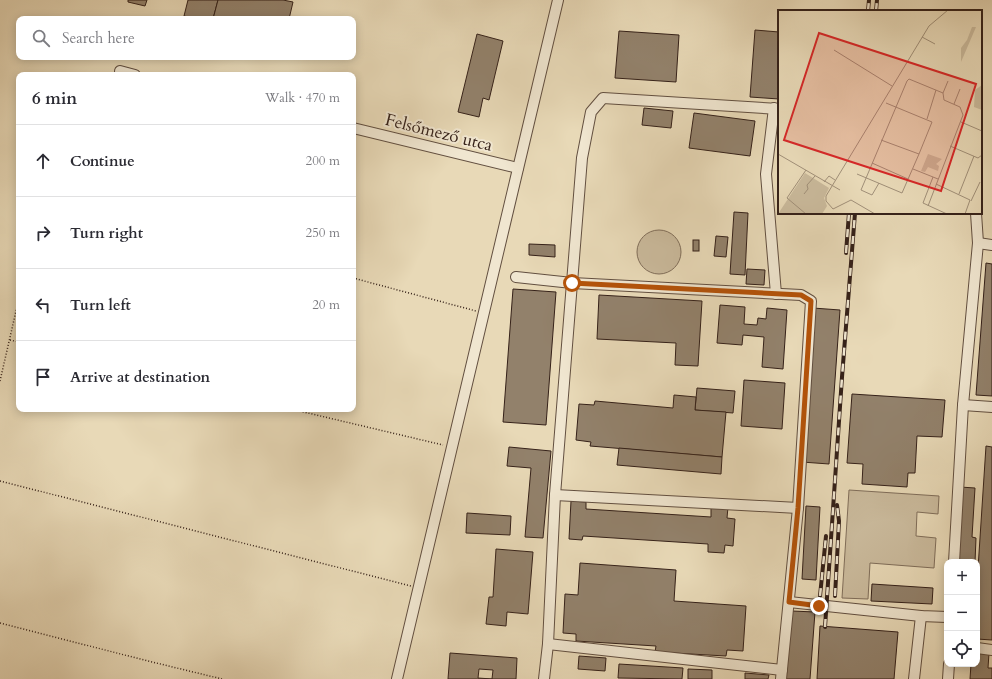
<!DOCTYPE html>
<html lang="en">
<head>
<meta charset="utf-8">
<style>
	:root { --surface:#fff; --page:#f2f2f3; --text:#2b2b33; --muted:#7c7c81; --line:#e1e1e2 }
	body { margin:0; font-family:Cardo,serif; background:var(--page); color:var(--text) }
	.controls { position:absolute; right:12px; bottom:12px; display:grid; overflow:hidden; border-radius:8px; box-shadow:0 2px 10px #0003 }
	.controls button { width:36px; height:36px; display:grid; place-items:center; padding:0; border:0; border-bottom:1px solid var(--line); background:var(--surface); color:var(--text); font:20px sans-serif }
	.stop { position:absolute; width:12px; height:12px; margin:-9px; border:3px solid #b45309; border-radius:50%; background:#fff }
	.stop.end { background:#b45309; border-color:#fff; box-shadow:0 1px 4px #0008 }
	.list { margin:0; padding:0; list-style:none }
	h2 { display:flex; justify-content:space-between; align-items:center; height:52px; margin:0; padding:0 16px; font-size:17px }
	h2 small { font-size:13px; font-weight:400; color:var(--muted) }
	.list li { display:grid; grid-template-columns:26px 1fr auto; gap:12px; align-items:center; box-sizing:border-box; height:72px; padding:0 16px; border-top:1px solid var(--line) }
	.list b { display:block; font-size:15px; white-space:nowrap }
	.list em { font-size:13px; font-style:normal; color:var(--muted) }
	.icon { flex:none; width:22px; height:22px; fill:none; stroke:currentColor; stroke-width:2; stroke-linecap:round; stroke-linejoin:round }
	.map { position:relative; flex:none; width:992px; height:679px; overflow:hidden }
	.search { position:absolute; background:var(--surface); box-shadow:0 2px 10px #0003; left:16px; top:16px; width:340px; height:44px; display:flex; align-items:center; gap:10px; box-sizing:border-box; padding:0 14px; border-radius:8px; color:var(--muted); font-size:15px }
	.panel { position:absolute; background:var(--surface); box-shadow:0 2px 10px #0003; left:16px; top:72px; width:340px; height:340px; border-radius:8px }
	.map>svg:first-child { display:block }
	.green { fill:#caba9c; stroke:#806e5a }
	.building { fill:#92816b; stroke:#352119; fill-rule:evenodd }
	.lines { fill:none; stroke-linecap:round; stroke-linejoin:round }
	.minor-casing { stroke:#624f40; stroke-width:12 }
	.path { stroke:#352119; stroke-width:1.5; stroke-dasharray:1 2; stroke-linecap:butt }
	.minor { stroke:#f0e6d0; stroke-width:10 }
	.rail-casing { stroke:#352119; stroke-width:4 }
	.rail { stroke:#f0e6d0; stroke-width:2.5; stroke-dasharray:8; stroke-linecap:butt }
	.route { stroke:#b45309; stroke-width:5 }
	.labels { text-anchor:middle; stroke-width:4; stroke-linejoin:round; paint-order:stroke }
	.street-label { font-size:17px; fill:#352119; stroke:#f0e6d0 }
	.inset-road { fill:none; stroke:#a08f78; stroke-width:1 }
	.view { fill:#d62828; fill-opacity:0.15; stroke:#d62828; stroke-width:2 }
	.inset-edge { fill:none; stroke:#352119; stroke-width:2 }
</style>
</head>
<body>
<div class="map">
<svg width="992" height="679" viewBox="0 0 992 679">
	<rect width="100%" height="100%" fill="#e8d9b7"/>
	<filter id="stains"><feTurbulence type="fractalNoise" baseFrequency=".005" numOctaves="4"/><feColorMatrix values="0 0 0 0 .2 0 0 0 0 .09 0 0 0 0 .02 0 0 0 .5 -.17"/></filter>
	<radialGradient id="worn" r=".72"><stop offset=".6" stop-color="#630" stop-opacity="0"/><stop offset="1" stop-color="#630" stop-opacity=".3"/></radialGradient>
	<g class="green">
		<circle cx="659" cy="252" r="22"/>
		<path d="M 849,490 L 939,496 L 938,514 L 917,512 L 916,536 L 936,538 L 934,568 L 870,563 L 868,599 L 842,598 Z"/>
	</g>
	<g class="building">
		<path d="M 128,0 L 147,0 L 145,6 L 128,2 Z"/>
		<path d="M 188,0 L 218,0 L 213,19 L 197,19 L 184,16 Z"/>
		<path d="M 218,0 L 283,0 L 293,2 L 289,19 L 213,19 Z"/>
		<path d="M 755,30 L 779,32 L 779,99 L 750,97 Z"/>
		<path d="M 619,31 L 679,35 L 676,82 L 615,78 Z"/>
		<path d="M 477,34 L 503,41 L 489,100 L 483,98 L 479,117 L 458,112 Z"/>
		<path d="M 644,108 L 673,111 L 671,128 L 642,125 Z"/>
		<path d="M 694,113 L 755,121 L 750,156 L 689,148 Z"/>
		<path d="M 734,212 L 748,213 L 745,275 L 730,274 Z"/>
		<path d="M 716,236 L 728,237 L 726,257 L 714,256 Z"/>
		<rect x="693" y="240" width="6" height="11"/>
		<path d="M 529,244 L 555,245 L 555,257 L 529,255 Z"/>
		<path d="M 986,263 L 992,264 L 992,396 L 976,395 Z"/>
		<path d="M 747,269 L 765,270 L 764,285 L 746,284 Z"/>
		<path d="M 513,289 L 556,292 L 546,425 L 503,422 Z"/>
		<path d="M 599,295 L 702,301 L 698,366 L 675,365 L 676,343 L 597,339 Z"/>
		<path d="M 720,305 L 745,307 L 744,324 L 757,325 L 758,318 L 766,319 L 767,308 L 787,310 L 783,369 L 762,367 L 764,337 L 743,335 L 742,345 L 717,343 Z"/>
		<path d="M 813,308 L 840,310 L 829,464 L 802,462 Z"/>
		<path d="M 744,380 L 785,383 L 782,429 L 741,426 Z"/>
		<path d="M 697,388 L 735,391 L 733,413 L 695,410 Z"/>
		<path d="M 852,394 L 945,400 L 942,437 L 917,436 L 915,473 L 908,473 L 907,487 L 862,484 L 863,464 L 847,463 Z"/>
		<path d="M 674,395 L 696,397 L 695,410 L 726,412 L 722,457 L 590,446 L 591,442 L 576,440 L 579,404 L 594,405 L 595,401 L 673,408 Z"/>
		<path d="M 986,446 L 992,447 L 992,640 L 977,639 L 977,584 Z"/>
		<path d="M 509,447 L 551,451 L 543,538 L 525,537 L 531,468 L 507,466 Z"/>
		<path d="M 619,448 L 722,457 L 721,474 L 617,465 Z"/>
		<path d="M 960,487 L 975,488 L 972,537 L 976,538 L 975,562 L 955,562 Z"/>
		<path d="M 571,501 L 586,502 L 586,509 L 711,517 L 711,506 L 728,507 L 727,518 L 735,519 L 733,546 L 725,545 L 724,553 L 708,552 L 708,544 L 583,536 L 582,540 L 569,539 Z"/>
		<path d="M 806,506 L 820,507 L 816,580 L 802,579 Z"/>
		<path d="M 467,513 L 511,516 L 510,535 L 466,533 Z"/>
		<path d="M 496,549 L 533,552 L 528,614 L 507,612 L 506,626 L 486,624 L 489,597 L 493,597 Z"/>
		<path d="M 580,563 L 676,570 L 674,601 L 746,606 L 743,651 L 727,650 L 726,656 L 655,652 L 656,646 L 576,641 L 576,634 L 563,633 L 565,594 L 578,595 Z"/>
		<path d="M 872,584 L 933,588 L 932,604 L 871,601 Z"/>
		<path d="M 792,611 L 815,612 L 810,679 L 786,679 Z"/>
		<path d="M 820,626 L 898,632 L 894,679 L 817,679 Z"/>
		<path d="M 450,653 L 517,658 L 516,679 L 448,679 ZM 479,669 L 493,670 L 492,679 L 478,678 Z"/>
		<path d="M 977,653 L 989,653 L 988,668 L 992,668 L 992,679 L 970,679 L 971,664 L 977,664 Z"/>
		<path d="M 579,656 L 606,658 L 605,671 L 578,669 Z"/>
		<path d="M 619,664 L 683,668 L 682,679 L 618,678 Z"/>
		<path d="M 688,669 L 712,670 L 712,679 L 688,679 Z"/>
		<path d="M 745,673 L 769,675 L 768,679 L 745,679 Z"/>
	</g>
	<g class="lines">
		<g class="minor-casing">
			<g id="minor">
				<path d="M 120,71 L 135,75"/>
				<path d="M 774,108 L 766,174 L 776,294"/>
				<path d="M 353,128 L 518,168"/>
				<path d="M 978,243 L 992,245"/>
				<path d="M 516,277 L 572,283 L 801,295 L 811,301 L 798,508 L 781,679"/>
				<path d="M 963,405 L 992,407"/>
				<path d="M 555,495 L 798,508"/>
				<path d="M 954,562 L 963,405 L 978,243 L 976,213"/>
				<path d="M 789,602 L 921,616 L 947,617"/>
				<path d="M 548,644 L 782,670"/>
				<path d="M 977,648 L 992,650"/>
				<path d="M 397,679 L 558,0"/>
				<path d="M 544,679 L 548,644 L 555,495 L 582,158 L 591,112 L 603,98 L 779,109"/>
				<path d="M 914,679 L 921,616"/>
				<path d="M 948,679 L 949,664"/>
			</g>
		</g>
		<g class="path">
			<path d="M 353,278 L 476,311"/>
			<path d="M 10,340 L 19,342"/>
			<path d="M 0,381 L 19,298"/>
			<path d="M 291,409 L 443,445"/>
			<path d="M 0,481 L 411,586"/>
			<path d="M 0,623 L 144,660 L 222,679"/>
		</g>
		<use href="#minor" class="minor"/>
		<g class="rail-casing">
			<g id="rail">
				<path d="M 868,11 L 869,0"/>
				<path d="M 876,11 L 877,0"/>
				<path d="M 846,253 L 849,213"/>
				<path d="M 820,596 L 826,536"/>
				<path d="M 835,596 L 839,521 L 837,505"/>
				<path d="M 825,627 L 842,377 L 855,213"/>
			</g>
		</g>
		<use href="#rail" class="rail"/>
	</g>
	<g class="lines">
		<path class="route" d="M 572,283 L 801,295 L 811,301 L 798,508 L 789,602 L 819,606"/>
	</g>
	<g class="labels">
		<g class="street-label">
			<text transform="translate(439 132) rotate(14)" y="6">Felsőmező utca</text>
		</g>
	</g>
	<g transform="translate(778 10)">
		<rect width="204" height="204" fill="#e8d9b7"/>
		<path d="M 194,17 L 198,17 L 183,52 L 183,38 L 189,30 ZM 204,75 L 204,100 L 196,97 L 197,80 ZM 150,144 L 164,149 L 158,154 L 161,156 L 160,161 L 150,157 L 147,162 L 143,161 ZM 27,163 L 51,178 L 46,188 L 49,196 L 44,204 L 0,204 Z" fill="#caba9c"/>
		<path class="inset-road" d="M 144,27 L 157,34M 56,40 L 114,76M 165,83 L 170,71M 176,94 L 182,79M 149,109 L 158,80M 183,112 L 204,121M 103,130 L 141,144M 172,136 L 200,148 L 204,145M 0,144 L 62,180M 94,153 L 130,169M 135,159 L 160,169M 28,160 L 9,188 L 28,204M 79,164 L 124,183 L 141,144 L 154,112 L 108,93M 155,167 L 145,193 L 169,204M 46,172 L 51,166 L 57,170M 101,173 L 94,185 L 83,180 L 129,71 L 131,69 L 165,83 L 166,90 L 182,97 L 185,105 L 150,196M 158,174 L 192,190 L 187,204M 26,184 L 30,179 L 29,175 L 37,166M 181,184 L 196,146M 193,191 L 202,172M 97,204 L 73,190 L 55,199 L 48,191 L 48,186 L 151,16 L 170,0"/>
		<path class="view" d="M 41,23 L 198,74 L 163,181 L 6,130 Z"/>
		<rect width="204" height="204" class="inset-edge"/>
	</g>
	<rect width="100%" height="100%" filter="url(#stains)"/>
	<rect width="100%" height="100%" fill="url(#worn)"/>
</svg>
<div class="controls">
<button>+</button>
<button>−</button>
<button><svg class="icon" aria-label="locate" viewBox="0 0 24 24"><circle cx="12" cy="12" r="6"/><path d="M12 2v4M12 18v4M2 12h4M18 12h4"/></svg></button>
</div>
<div class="stop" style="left:572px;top:283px"></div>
<div class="stop end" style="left:819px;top:606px"></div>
<div class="search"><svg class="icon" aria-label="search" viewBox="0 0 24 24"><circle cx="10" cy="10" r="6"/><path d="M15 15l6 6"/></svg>Search here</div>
<section class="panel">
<h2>6 min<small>Walk · 470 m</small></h2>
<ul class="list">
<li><svg class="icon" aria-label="ahead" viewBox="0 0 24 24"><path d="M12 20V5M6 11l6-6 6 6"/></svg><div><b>Continue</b></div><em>200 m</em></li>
<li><svg class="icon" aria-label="right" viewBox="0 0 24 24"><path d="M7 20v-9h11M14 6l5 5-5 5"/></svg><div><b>Turn right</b></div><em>250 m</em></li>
<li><svg class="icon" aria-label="left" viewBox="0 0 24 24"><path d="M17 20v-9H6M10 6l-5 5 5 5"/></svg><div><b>Turn left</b></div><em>20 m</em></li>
<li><svg class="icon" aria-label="arrive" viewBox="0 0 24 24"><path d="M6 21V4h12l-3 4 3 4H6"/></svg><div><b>Arrive at destination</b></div></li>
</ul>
</section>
</div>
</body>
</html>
